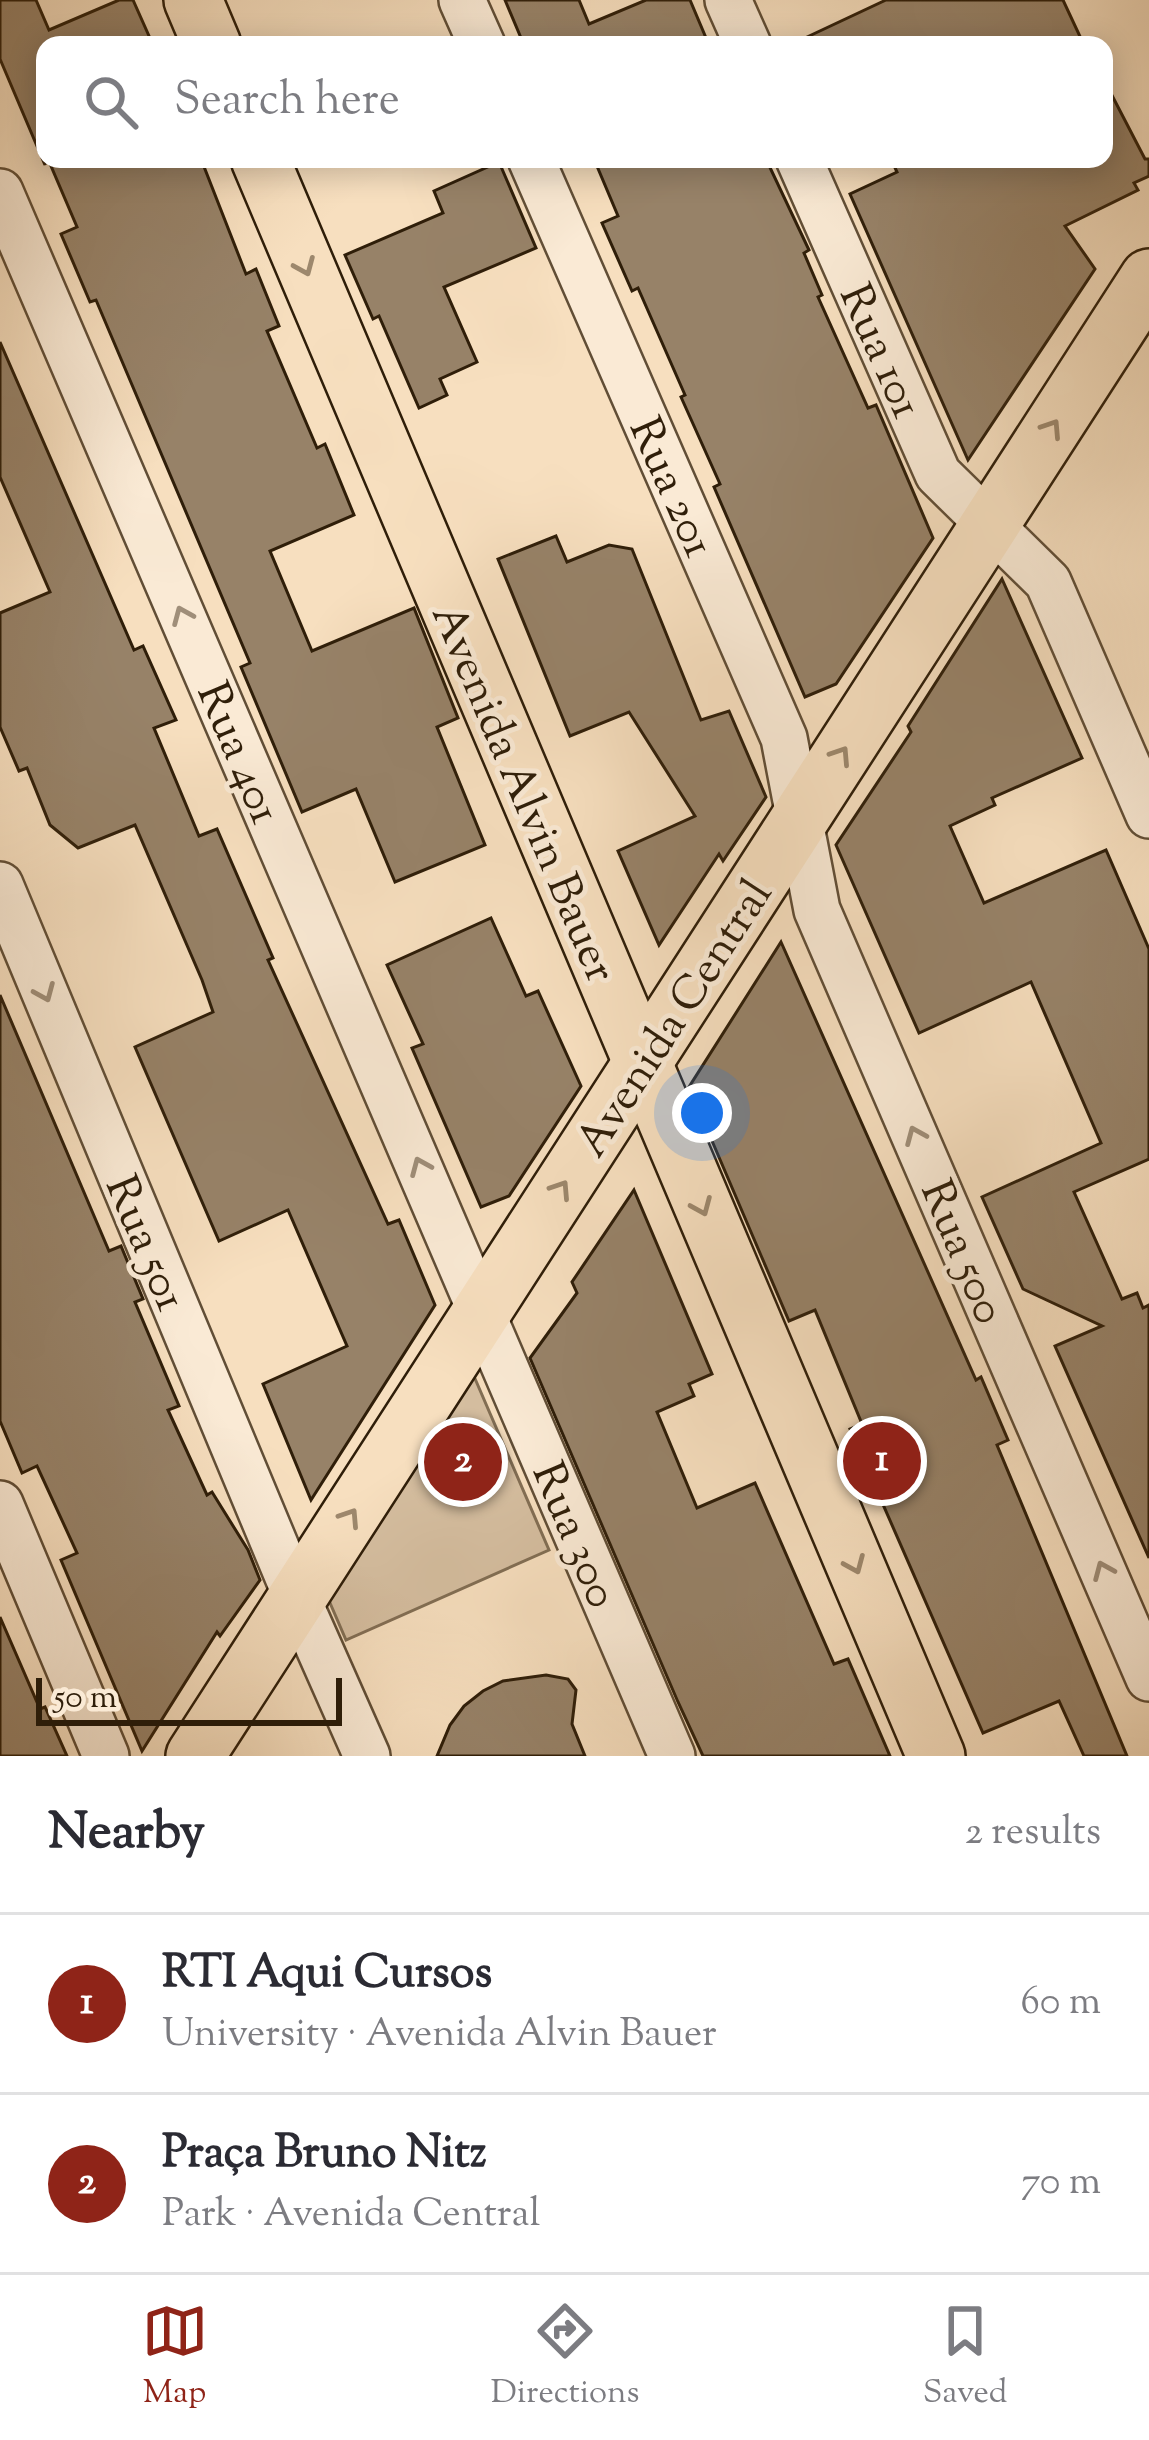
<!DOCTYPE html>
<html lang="en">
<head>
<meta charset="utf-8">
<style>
	:root { --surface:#fff; --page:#f2f2f3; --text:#2b2b33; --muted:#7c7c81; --line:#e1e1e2; --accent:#8f2418 }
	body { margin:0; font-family:"Sorts Mill Goudy",serif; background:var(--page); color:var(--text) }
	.scale { position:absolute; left:36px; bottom:30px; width:306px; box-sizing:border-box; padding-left:12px; border:6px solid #2f1e09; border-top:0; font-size:33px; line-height:42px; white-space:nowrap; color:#2f1e09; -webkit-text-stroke:9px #faead5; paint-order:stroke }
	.you { position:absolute; left:702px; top:1113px; width:42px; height:42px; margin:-30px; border:9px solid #fff; border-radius:50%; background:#1a73e8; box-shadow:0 0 0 18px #1a73e833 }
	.badge { display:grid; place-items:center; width:78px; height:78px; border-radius:50%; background:var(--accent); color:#fff; font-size:39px; font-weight:700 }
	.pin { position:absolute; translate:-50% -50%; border:6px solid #fff; box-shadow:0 3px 12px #0006 }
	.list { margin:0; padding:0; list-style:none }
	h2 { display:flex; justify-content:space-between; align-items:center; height:156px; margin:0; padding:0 48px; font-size:51px }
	h2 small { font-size:39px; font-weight:400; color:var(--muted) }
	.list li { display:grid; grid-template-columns:78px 1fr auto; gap:36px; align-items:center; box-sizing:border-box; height:180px; padding:0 48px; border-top:3px solid var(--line) }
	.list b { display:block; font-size:45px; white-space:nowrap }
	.list p { margin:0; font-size:39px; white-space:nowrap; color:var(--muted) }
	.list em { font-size:39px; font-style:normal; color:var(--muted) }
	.icon { flex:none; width:66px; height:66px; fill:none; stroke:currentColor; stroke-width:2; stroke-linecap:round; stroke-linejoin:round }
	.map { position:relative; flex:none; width:1149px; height:1756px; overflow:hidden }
	.search { position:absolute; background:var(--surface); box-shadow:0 6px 30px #0003; left:36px; right:36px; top:36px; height:132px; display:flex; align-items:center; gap:30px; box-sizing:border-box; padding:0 42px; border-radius:24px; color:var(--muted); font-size:45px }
	.sheet { height:516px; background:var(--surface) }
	nav { display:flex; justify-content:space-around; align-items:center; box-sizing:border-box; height:168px; border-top:3px solid var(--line); background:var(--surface); font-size:33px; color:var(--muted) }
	nav a { display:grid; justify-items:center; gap:6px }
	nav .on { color:var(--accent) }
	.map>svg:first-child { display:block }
	.green { fill:#d5bea0; stroke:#826e54; stroke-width:3 }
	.building { fill:#978268; stroke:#2f1e09; stroke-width:3 }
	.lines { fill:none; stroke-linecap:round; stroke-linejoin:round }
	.minor-casing { stroke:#614e36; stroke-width:50 }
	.major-casing { stroke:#2f1e09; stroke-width:62 }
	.minor { stroke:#faead5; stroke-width:45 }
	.major { stroke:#f7dfbf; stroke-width:57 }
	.oneway { stroke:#9d886d }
	.oneway2 { stroke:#9f8e79 }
	.labels { text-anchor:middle; stroke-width:10; stroke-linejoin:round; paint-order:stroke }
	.street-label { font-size:45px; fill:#2f1e09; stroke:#faead5 }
</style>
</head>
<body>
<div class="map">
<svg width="1149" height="1756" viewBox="0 0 1149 1756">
	<rect width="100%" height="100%" fill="#f7dfbf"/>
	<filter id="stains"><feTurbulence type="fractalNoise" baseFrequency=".00167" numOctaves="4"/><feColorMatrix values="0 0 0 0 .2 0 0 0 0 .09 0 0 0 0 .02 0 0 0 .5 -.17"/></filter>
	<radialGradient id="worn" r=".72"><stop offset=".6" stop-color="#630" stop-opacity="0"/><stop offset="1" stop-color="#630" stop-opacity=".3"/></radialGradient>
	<path class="green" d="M 473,1374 L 549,1550 L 346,1640 L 327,1596 Z"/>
	<g class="building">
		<path d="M 0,0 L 36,0 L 49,30 L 119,0 L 133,0 L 153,45 L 45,45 L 45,165 L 0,59 Z"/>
		<path d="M 505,0 L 579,0 L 589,24 L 646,0 L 690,0 L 709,45 L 524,45 Z"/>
		<path d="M 886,0 L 1063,0 L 1084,45 L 790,45 Z"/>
		<path d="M 1104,80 L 1145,159 L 1149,159 L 1149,176 L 1134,183 L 1138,190 L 1065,226 L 1095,269 L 968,460 L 850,194 L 897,172 L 891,159 L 1104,159 Z"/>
		<path d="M 48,159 L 201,159 L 246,274 L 256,269 L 279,326 L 267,331 L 317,448 L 325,444 L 354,515 L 270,551 L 312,651 L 414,608 L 458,718 L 437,727 L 485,845 L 395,882 L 356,789 L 302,812 L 241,667 L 250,663 L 96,300 L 90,302 L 61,234 L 77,227 Z"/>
		<path d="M 594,159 L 766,159 L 809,250 L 804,253 L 822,295 L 818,297 L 868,408 L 876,405 L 933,538 L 836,684 L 805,697 L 714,487 L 720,484 L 681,397 L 685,395 L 638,288 L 632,291 L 602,223 L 618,216 Z"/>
		<path d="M 499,162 L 536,248 L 444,287 L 477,362 L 440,379 L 447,395 L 419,408 L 379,316 L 373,319 L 345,255 L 443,213 L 434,191 Z"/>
		<path d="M 0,342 L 134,650 L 143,646 L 176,720 L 154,728 L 199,836 L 217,829 L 273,958 L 268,960 L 388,1224 L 399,1220 L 435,1305 L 311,1500 L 263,1384 L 347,1346 L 288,1210 L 219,1241 L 135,1047 L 213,1012 L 202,980 L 135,825 L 78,848 L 50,825 L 27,768 L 19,771 L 0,727 L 0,613 L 50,592 L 0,477 Z"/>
		<path d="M 556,536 L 567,562 L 609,545 L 632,549 L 701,720 L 729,711 L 766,797 L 723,861 L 719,854 L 659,945 L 618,851 L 695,816 L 629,712 L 570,736 L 498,559 Z"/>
		<path d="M 1002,579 L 1082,758 L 992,798 L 995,805 L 950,826 L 984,903 L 1106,850 L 1149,949 L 1149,1159 L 1074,1192 L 1122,1299 L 1137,1293 L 1143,1308 L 1149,1305 L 1149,1558 L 1055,1346 L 1102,1326 L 1023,1289 L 982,1197 L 1101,1143 L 1031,982 L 919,1033 L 836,845 L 911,732 L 908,726 Z"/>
		<path d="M 491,918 L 526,996 L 538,991 L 581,1086 L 509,1196 L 481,1207 L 412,1048 L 423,1044 L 387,965 Z"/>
		<path d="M 781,942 L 976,1380 L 981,1377 L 1008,1440 L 997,1445 L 1127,1756 L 1084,1756 L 1059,1701 L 983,1733 L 850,1429 L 862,1424 L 815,1310 L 789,1321 L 689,1087 Z"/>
		<path d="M 0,995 L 109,1251 L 121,1246 L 143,1299 L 135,1302 L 179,1406 L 168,1410 L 207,1495 L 212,1492 L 248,1550 L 260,1580 L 220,1636 L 217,1632 L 142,1751 L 61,1560 L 77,1553 L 37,1466 L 22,1473 L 0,1421 Z"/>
		<path d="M 634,1190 L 712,1374 L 689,1384 L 694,1396 L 657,1412 L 697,1508 L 755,1483 L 834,1664 L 848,1659 L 890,1756 L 703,1756 L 678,1702 L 530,1358 L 577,1293 L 572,1282 Z"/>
		<path d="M 0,1617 L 40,1709 L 45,1707 L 67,1756 L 0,1756 Z"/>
		<path d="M 546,1675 L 568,1679 L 576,1690 L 572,1724 L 585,1756 L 437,1756 L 450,1725 L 464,1706 L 483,1691 L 503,1681 Z"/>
	</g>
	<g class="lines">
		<g class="minor-casing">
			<g id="minor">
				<path d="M 462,0 L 482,45"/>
				<path d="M 728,0 L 748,45"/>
				<path d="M 531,159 L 784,738 L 817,910 L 1149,1678"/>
				<path d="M 799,159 L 938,474 L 1048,582 L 1149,815"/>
				<path d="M 0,192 L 672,1756"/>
				<path d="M 0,885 L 297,1598 L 367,1756"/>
				<path d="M 0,1504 L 106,1756"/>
			</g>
		</g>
		<g class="major-casing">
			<g id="major">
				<path d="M 193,0 L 212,45"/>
				<path d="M 260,159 L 936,1756"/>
				<path d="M 195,1756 L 1149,278"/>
			</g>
		</g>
		<use href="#minor" class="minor"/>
		<use href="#major" class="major"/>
	</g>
	<defs><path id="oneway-chevron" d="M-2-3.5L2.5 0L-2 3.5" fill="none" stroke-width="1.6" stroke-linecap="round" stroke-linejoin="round" transform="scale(3)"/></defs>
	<g class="oneway">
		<use href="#oneway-chevron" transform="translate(305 267) rotate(67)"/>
		<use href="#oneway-chevron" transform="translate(1052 428) rotate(-57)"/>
		<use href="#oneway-chevron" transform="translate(841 755) rotate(-57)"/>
		<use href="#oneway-chevron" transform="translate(561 1189) rotate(-57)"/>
		<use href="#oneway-chevron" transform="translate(702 1207) rotate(67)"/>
		<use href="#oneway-chevron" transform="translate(350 1517) rotate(-57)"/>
		<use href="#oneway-chevron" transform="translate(855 1565) rotate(67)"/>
	</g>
	<g class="oneway2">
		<use href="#oneway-chevron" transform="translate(182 615) rotate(-113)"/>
		<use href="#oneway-chevron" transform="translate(45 993) rotate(67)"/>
		<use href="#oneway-chevron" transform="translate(915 1135) rotate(-113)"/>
		<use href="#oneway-chevron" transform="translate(420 1166) rotate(-113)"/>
		<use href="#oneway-chevron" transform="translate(1103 1570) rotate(-113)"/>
	</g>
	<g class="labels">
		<g class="street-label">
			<text transform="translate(883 350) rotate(66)" y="16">Rua 101</text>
			<text transform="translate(674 486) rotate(66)" y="16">Rua 201</text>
			<text transform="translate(241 752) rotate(67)" y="16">Rua 401</text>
			<text transform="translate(526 792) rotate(67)" y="16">Avenida Alvin Bauer</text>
			<text transform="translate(672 1017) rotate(-57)" y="16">Avenida Central</text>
			<text transform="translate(148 1242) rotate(67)" y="16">Rua 501</text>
			<text transform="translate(965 1251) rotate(67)" y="16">Rua 500</text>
			<text transform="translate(577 1534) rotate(67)" y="16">Rua 300</text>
		</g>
	</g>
	<rect width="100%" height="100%" filter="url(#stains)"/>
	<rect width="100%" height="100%" fill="url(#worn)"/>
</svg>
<div class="scale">50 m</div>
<div class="you"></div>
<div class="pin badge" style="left:882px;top:1461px">1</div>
<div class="pin badge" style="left:463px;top:1462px">2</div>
<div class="search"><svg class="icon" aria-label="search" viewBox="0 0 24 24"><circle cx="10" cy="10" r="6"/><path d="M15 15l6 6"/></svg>Search here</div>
</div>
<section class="sheet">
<h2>Nearby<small>2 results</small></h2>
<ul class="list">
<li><span class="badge">1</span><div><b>RTI Aqui Cursos</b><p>University · Avenida Alvin Bauer</p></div><em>60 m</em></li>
<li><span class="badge">2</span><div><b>Praça Bruno Nitz</b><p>Park · Avenida Central</p></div><em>70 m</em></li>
</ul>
</section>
<nav>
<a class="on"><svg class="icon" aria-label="map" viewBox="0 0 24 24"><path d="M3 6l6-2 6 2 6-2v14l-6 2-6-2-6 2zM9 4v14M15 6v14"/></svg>Map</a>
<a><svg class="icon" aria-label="directions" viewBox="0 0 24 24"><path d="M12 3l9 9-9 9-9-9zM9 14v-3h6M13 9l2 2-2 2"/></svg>Directions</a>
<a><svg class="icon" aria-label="saved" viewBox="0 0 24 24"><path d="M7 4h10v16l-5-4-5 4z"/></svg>Saved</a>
</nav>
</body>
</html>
